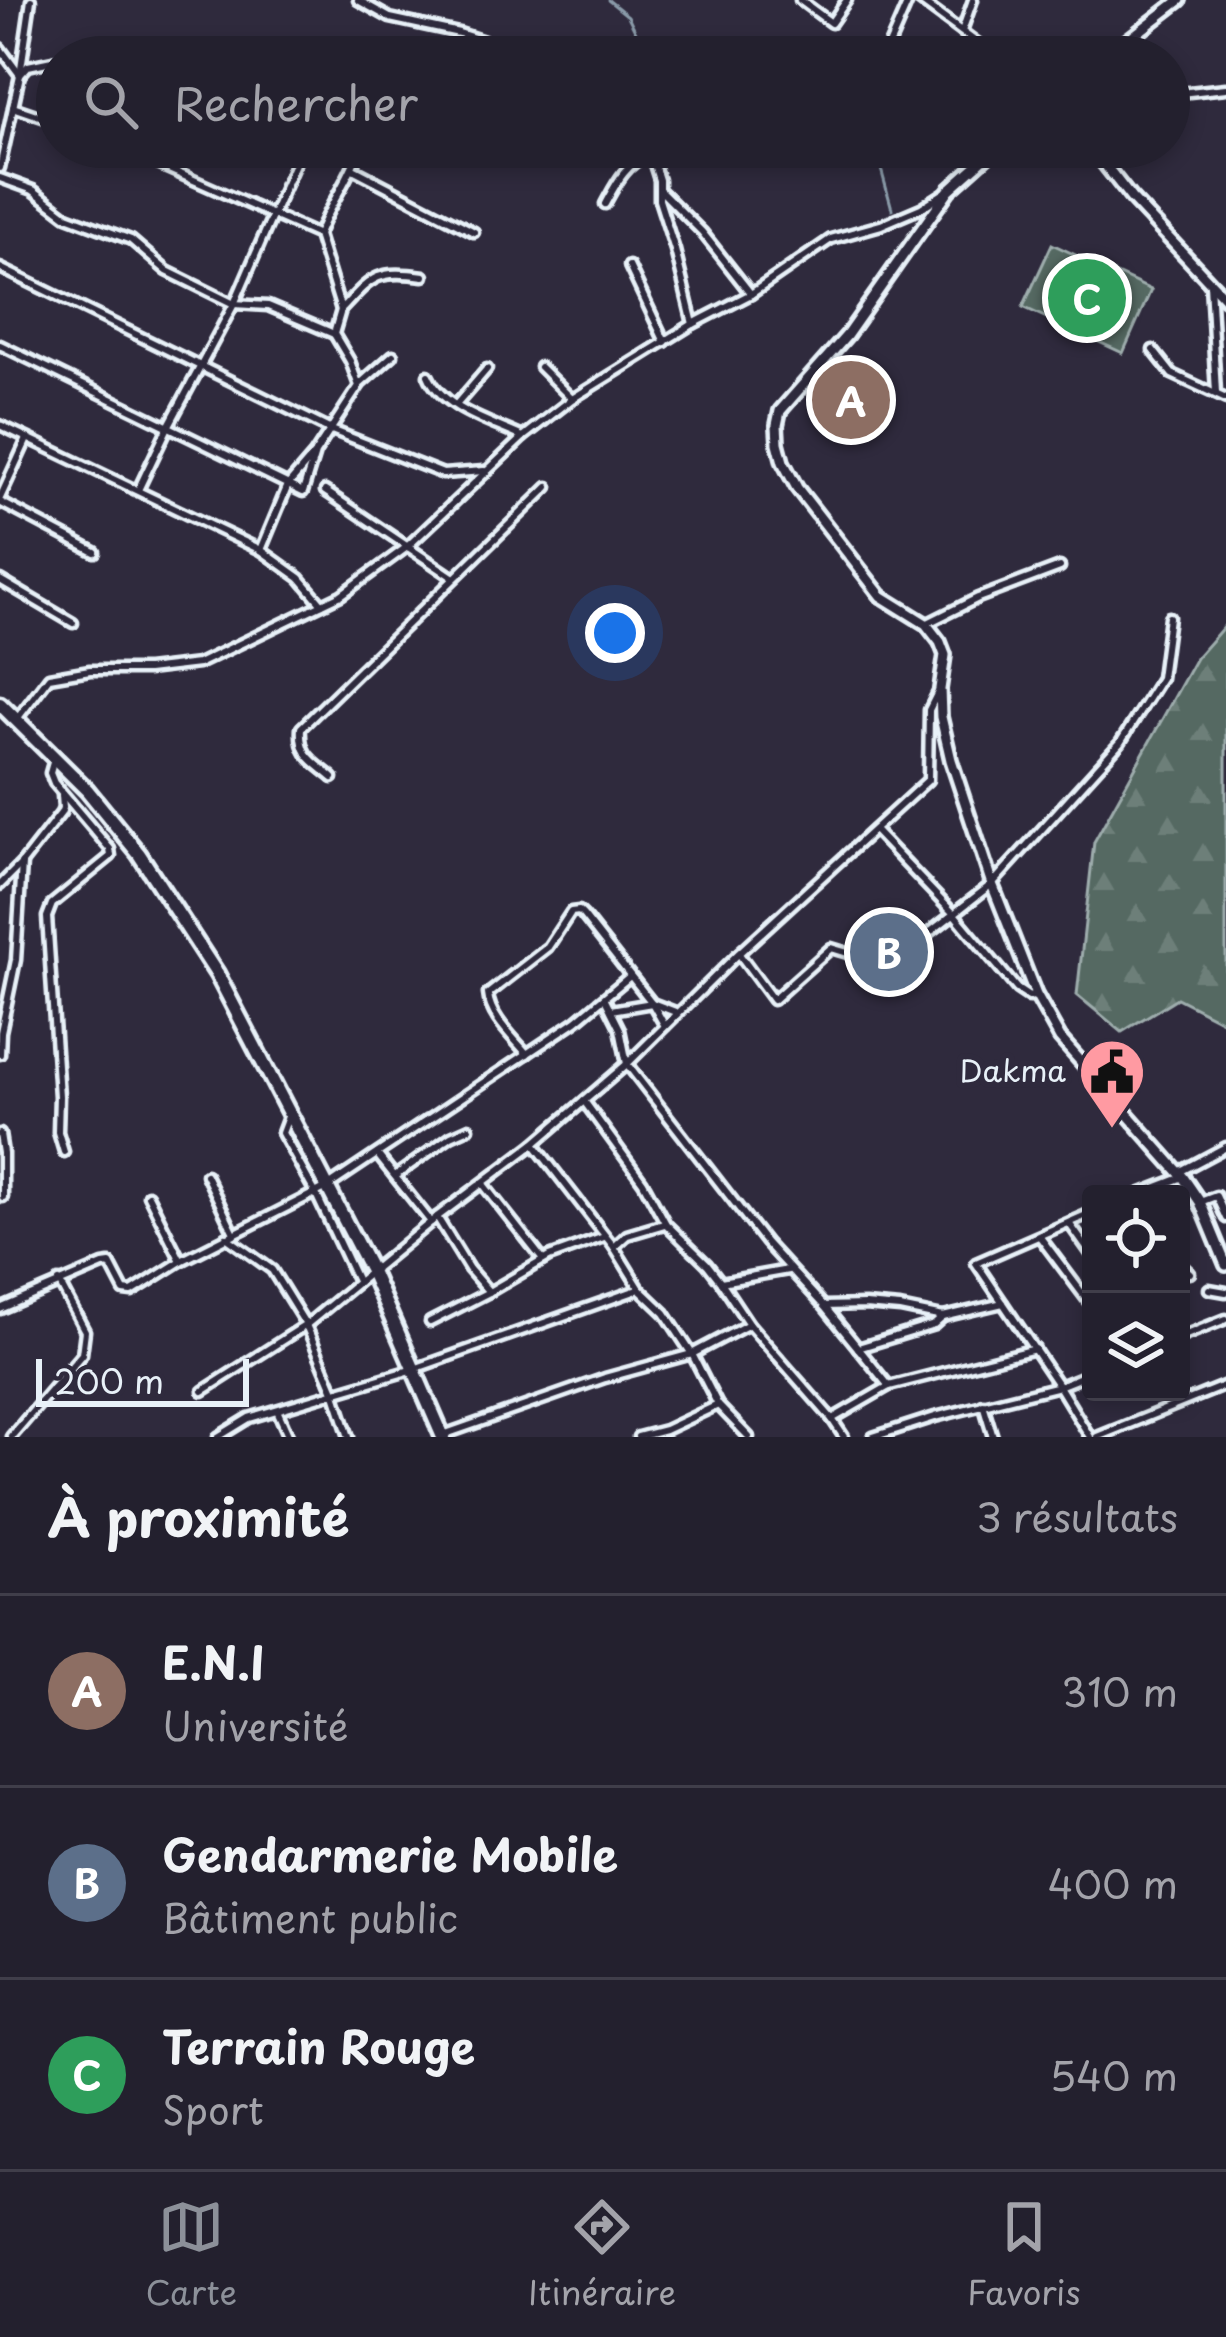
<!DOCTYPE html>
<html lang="fr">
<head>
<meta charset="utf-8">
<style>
	:root { --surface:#23202e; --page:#2f2d3a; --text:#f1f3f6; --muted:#a3a3aa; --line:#403e4a; --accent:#8c9099 }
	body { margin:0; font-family:"Playpen Sans",sans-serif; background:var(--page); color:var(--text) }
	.controls { position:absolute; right:36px; bottom:36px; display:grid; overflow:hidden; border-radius:12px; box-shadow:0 6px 18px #0003 }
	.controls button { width:108px; height:108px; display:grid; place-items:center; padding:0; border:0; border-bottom:3px solid var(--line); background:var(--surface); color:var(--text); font:60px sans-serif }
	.scale { position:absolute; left:36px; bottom:30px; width:213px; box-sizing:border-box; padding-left:12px; border:6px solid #e8f1f8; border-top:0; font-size:33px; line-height:42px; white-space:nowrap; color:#e8f1f8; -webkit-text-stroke:9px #2f2a3d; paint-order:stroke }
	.you { position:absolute; left:615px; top:633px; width:42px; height:42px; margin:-30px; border:9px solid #fff; border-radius:50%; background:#1a73e8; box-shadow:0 0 0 18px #1a73e833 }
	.badge { display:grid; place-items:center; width:78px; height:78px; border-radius:50%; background:var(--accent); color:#fff; font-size:39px; font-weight:700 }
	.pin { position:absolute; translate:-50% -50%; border:6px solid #fff; box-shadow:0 3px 12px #0006 }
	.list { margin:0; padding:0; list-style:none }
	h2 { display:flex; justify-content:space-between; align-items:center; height:156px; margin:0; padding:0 48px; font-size:51px }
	h2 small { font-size:39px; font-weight:400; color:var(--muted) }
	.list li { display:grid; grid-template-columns:78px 1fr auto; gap:36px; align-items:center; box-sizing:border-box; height:192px; padding:0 48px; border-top:3px solid var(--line) }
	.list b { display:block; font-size:45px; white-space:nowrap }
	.list p { margin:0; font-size:39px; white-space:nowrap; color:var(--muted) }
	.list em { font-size:39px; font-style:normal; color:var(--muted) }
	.icon { flex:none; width:66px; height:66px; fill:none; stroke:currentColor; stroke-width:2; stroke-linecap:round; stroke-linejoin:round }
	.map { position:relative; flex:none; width:1226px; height:1437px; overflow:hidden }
	.search { position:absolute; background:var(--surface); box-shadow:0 6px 18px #0003; left:36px; right:36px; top:36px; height:132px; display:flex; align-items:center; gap:30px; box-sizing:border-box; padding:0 42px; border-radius:66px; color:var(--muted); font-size:45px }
	.sheet { height:732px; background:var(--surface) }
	nav { display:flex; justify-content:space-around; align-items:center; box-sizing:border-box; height:168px; border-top:3px solid var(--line); background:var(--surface); font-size:33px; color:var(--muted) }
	nav a { display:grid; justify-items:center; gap:6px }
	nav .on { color:var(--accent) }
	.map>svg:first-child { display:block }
	.green { fill:#556962; stroke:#9eadad; stroke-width:3 }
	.forest { fill:url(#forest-firs); stroke:#9eadad; stroke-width:3 }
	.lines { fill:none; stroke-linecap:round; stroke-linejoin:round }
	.stream { stroke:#8a9ba9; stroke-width:3 }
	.street-casing { stroke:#e8f1f8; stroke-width:15 }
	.secondary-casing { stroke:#e8f1f8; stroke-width:18 }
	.highway-casing { stroke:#e8f1f8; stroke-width:21 }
	.street { stroke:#2f2a3d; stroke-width:6 }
	.secondary { stroke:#2f2a3d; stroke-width:9 }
	.highway { stroke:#2f2a3d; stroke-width:12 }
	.labels { text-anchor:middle; stroke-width:12; stroke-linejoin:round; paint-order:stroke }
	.poi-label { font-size:30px; fill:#e8f1f8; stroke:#2f2a3d; text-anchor:end }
</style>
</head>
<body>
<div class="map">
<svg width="1226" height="1437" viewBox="0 0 1226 1437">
	<defs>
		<pattern id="forest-firs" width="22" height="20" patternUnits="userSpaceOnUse" patternTransform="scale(3)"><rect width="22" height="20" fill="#556962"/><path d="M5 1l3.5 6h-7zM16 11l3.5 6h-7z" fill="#6d7f79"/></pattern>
	</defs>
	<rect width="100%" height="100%" fill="#2f2a3d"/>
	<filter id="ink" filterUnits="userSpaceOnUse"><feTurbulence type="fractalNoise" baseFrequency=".00833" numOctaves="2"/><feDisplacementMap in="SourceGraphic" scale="24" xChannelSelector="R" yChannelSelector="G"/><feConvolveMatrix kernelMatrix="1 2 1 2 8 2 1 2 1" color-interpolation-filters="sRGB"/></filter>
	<g filter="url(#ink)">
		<path class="green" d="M 1052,244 L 1151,290 L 1123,353 L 1023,307 Z"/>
		<path class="forest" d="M 1226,624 L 1226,1023 L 1177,998 L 1122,1032 L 1077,995 L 1094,842 L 1196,658 Z"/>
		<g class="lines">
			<g class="stream">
				<path d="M 608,0 L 628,16 L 636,32 L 663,57"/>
				<path d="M 875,147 L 892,209"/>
			</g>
			<g class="street-casing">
				<g id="street">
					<path d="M 358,0 L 390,18 L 459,33 L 505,48"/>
					<path d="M 800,0 L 831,23 L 847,0"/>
					<path d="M 919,0 L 996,57"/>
					<path d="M 962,31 L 973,0"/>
					<path d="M 0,48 L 20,75 L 28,66 L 57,60"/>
					<path d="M 884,57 L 909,0"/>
					<path d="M 1180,93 L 1226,88"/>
					<path d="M 13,107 L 57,122"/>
					<path d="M 0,168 L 20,75 L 31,0"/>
					<path d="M 353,169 L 474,232"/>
					<path d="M 0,178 L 33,190 L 67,216 L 131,240 L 167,271 L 234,304 L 268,306 L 334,334"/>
					<path d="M 660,190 L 702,232 L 751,294"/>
					<path d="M 605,204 C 616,184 625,164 648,155 L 652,158 L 659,180 L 659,200 L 675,250 L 693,324"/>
					<path d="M 318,235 C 329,204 350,179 360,147"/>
					<path d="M 629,266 L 665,342"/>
					<path d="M 0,268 L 329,429 L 443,474 L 484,471"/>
					<path d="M 1210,283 L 1216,393"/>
					<path d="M 341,310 C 372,277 376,269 424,276"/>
					<path d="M 0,345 L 303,492 L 315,453 L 359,386 L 350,361 L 334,334 L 341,310 L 318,235 L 119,147"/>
					<path d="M 1153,350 L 1172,374 L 1226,399"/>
					<path d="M 540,367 L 571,398"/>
					<path d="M 428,375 C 442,409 491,422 523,437"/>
					<path d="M 360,384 L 393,355"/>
					<path d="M 456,405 L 487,369"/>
					<path d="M 0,425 L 261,550 L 300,578 L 322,604"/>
					<path d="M 138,490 L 168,427 L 234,304 L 297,159"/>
					<path d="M 325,491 L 454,578"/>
					<path d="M 0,498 L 27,439"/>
					<path d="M 0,502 L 95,552"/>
					<path d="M 261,550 L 288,485 L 313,456"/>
					<path d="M 0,580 L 73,623"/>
					<path d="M 926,624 L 978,598 L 1060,567"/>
					<path d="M 17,719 L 49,677 L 90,670 L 147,670 L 198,664 L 341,595 L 407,547 L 523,437 L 572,399 L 693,324 L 751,294 L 831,239 L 881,225 L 921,208 L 946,192"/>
					<path d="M 54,759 L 50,773 L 54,783 L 110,849 L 111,856 L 52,904 L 47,917 L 59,1096 L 58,1132 L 64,1152"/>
					<path d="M 333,778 C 313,761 299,756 301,728 L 548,487"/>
					<path d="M 874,830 L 954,914 L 1017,989 L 1029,997 L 1036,995"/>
					<path d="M 0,885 L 22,863 L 61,813 L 63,808 L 62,795"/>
					<path d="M 739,954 L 773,1000 L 831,948 L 888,965 L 992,884 L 1120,743 L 1161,678 L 1169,617"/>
					<path d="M 605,999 L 620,1029 L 627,1064 L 766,1243 L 824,1306 L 865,1305 L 900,1308 L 943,1317 L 1003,1303"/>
					<path d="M 611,1010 L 652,1003 L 665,1026"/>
					<path d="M 0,1054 L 1,1032 L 16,960 L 22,863"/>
					<path d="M 527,1054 C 512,1036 490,1017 488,994 L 548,947 L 571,912 L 579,911 L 583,915 L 652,1003 L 678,1013"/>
					<path d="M 584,1101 L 643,1182 L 666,1224 L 707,1264 L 721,1282"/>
					<path d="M 288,1117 L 282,1133 L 316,1194 L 357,1281"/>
					<path d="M 0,1134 L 3,1153 L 3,1197"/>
					<path d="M 534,1144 L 614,1247 L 640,1289 L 665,1313 L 692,1354 L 718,1405 L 749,1437"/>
					<path d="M 377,1154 L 431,1222"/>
					<path d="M 1179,1172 L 1226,1147"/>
					<path d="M 206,1175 L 234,1233"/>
					<path d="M 395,1176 L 451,1136 L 469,1128"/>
					<path d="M 483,1184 L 543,1260"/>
					<path d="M 1139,1194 L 1183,1177"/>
					<path d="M 148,1195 L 181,1261"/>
					<path d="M 1200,1202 L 1216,1196 L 1226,1218"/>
					<path d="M 437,1217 L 469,1269 L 489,1292 L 549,1257 L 604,1237"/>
					<path d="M 1069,1223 L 1091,1254"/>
					<path d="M 226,1237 L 272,1270 L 306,1325 L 334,1391 L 349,1437"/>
					<path d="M 1040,1237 L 1091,1305"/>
					<path d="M 614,1247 L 627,1235 L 664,1224"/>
					<path d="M 1181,1265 L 1190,1273"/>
					<path d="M 788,1270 L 721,1282 L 749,1324 L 832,1419 L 844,1437"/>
					<path d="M 1209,1289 L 1226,1292"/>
					<path d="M 824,1306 L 889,1386"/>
					<path d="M 0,1309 L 103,1265 L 110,1264 L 124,1291 L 132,1292 L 181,1261 L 327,1187 L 576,1021 L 630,976"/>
					<path d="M 430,1322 L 489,1292"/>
					<path d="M 1181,1337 L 1226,1319"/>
					<path d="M 858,1348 L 934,1325 L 943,1317"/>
					<path d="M 203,1391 L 306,1325 L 437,1217 L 534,1144 L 627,1064 L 739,953 L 928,780 L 929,710 L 938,692"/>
					<path d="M 983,1404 L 993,1437"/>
					<path d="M 277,1410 L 289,1437"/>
					<path d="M 832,1419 L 889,1386 L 1035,1349"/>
					<path d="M 440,1436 L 605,1378 L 692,1354 L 749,1324"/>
					<path d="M 11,1437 L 82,1354 L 85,1331 L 59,1282"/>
					<path d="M 218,1437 L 249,1418 L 414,1369 L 640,1289"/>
					<path d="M 638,1437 L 665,1430 L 718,1405"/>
					<path d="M 873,1437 L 935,1417 L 1059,1386 L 1091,1373"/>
					<path d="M 1090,1437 L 1059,1386 L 976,1263 L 1091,1213"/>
					<path d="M 1097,1437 L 1226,1385"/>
				</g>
			</g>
			<g class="secondary-casing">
				<g id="secondary">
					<path d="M 1106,57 L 1180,0"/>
					<path d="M 997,147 L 949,190 L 847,335 L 780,411 L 777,425 L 778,443 L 783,462 L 797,488 L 881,596 L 926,624 L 940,642 L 945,655 L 940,689 L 941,717 L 951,760 L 992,884 L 1036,995 L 1060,1038 L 1183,1177 L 1200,1202 L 1226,1265"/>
					<path d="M 1091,147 L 1131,198 L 1226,299"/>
				</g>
			</g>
			<g class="highway-casing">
				<path id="highway" d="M 0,704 L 87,790 L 139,854 L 217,974 L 371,1271 L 443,1437"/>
			</g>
			<use href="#street" class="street"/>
			<use href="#secondary" class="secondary"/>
			<use href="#highway" class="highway"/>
		</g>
	</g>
	<defs>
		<g id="civic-pin" transform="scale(3.45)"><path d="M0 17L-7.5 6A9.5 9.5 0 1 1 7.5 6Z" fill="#ff9aa2" stroke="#2f2a3d"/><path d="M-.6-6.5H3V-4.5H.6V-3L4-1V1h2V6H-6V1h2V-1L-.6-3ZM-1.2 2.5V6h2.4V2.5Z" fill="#111"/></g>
	</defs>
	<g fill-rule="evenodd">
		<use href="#civic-pin" x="1112" y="1072"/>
	</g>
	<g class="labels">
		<g class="poi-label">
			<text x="1066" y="1082">Dakma</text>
		</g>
	</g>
</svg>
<div class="controls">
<button><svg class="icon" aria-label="locate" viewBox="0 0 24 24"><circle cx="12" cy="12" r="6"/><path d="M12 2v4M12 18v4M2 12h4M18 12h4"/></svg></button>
<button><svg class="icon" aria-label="layers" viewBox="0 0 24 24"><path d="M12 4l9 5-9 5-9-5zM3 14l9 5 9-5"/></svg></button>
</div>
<div class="scale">200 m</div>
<div class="you"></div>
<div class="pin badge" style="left:851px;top:400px;background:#8d6e63">A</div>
<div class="pin badge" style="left:889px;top:952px;background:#5c6f8a">B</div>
<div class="pin badge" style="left:1087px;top:298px;background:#2e9e5b">C</div>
<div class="search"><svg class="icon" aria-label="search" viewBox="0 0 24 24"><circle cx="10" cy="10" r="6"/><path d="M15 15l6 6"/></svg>Rechercher</div>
</div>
<section class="sheet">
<h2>À proximité<small>3 résultats</small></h2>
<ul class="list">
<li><span class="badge" style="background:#8d6e63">A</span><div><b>E.N.I</b><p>Université</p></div><em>310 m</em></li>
<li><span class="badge" style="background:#5c6f8a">B</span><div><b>Gendarmerie Mobile</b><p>Bâtiment public</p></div><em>400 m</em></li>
<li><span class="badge" style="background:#2e9e5b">C</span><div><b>Terrain Rouge</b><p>Sport</p></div><em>540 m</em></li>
</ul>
</section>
<nav>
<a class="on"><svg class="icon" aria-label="map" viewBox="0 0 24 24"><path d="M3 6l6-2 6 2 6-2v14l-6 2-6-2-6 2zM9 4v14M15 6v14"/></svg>Carte</a>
<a><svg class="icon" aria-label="directions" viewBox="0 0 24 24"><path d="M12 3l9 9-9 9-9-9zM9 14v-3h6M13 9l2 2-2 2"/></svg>Itinéraire</a>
<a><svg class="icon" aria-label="saved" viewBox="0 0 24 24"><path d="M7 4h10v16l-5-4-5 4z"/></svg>Favoris</a>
</nav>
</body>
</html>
